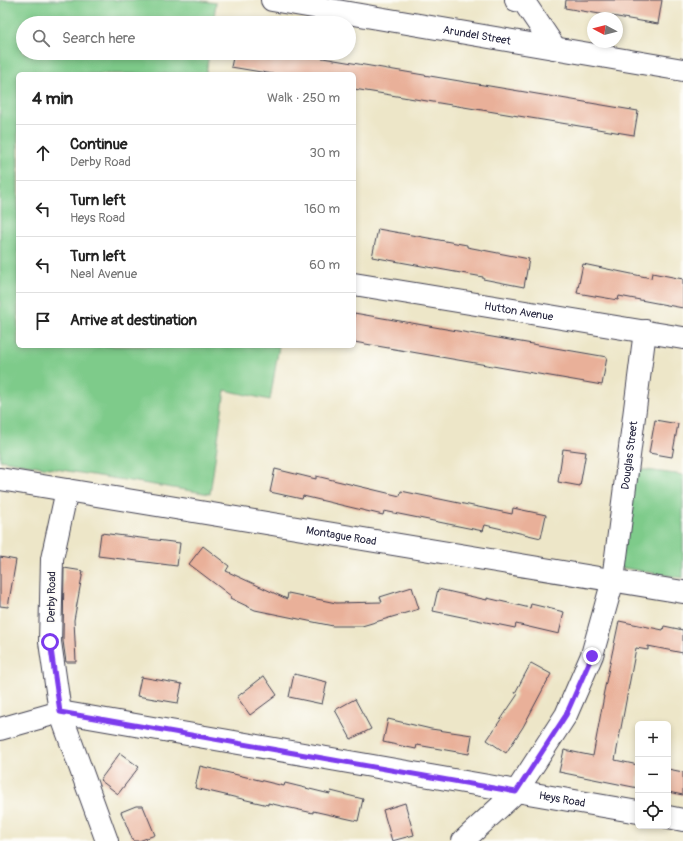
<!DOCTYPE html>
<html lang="en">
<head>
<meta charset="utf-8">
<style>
	:root { --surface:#fff; --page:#f2f2f2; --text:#222; --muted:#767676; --line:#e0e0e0 }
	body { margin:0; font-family:Pangolin,sans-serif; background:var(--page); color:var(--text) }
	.controls { position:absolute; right:12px; bottom:12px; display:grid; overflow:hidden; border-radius:6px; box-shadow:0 2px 6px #0003 }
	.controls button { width:36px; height:36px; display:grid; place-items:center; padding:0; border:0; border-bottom:1px solid var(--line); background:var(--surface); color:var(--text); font:20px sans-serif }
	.compass { position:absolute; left:587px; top:12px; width:36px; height:36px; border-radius:50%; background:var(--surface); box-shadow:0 2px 6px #0003; rotate:277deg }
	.stop { position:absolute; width:12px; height:12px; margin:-9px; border:3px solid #7c3aed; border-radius:50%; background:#fff }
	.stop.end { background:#7c3aed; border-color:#fff; box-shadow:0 1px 4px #0008 }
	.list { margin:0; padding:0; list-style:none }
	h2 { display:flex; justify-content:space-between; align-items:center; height:52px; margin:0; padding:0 16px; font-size:17px }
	h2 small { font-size:13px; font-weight:400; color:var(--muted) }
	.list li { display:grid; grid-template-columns:26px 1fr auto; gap:12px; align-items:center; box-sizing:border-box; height:56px; padding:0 16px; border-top:1px solid var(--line) }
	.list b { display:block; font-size:15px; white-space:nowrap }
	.list p { margin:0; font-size:13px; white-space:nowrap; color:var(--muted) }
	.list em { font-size:13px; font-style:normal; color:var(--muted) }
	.icon { flex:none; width:22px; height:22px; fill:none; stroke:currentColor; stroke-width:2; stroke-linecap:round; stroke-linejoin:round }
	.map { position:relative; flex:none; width:683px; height:841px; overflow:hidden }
	.search { position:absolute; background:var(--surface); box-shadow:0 2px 6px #0003; left:16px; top:16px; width:340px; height:44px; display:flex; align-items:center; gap:10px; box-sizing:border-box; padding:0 14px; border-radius:22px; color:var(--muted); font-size:15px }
	.panel { position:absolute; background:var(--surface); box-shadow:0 2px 6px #0003; left:16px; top:72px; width:340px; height:276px; border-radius:6px }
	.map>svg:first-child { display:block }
	.green { fill:#7ecb8a; stroke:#507662 }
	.building { fill:#e9b099 }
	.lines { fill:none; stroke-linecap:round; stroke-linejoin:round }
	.minor-casing { stroke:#403f50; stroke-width:24 }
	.minor { stroke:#fff; stroke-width:22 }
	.route { stroke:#7c3aed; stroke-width:5 }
	.labels { text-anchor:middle; stroke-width:3.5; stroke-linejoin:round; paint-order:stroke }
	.street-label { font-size:11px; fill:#22223b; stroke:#fdfcf7 }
</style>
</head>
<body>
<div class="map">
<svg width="683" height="841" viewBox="0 0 683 841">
	<rect width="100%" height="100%" fill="#fdfcf7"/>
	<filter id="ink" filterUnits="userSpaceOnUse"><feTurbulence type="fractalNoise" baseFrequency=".025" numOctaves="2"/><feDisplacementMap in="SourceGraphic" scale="8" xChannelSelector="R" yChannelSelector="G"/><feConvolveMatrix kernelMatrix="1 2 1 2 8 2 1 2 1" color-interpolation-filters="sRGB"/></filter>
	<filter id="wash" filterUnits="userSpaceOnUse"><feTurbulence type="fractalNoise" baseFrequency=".012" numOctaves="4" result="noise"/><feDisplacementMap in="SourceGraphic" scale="16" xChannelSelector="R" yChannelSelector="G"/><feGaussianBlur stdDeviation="0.9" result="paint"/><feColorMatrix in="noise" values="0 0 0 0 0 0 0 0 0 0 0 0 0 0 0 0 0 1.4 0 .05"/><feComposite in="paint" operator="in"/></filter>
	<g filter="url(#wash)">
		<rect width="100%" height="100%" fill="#ede6c8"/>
		<g class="green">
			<path d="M 0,0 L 197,0 L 216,3 L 213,23 L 23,23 L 23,53 L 209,53 L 206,74 L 18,74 L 18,346 L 279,346 L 270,400 L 225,390 L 210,494 L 0,460 Z"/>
			<path d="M 632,468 L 683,475 L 683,578 L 618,567 Z"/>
		</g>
		<g id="blocks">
			<g class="building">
				<path d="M 566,0 L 662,0 L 658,24 L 565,8 Z"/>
				<path d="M 234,53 L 293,53 L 638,111 L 634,135 L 354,89 L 354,74 L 273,74 L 231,67 Z"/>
				<path d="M 378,229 L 467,245 L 467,247 L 529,259 L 524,287 L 483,279 L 483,277 L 372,257 Z"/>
				<path d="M 583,264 L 651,278 L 652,273 L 683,279 L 683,308 L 619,296 L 618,300 L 577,293 Z"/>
				<path d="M 354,313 L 607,357 L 602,385 L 354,342 Z"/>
				<path d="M 655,420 L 678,424 L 672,457 L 649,453 Z"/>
				<path d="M 563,449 L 586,452 L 580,486 L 558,482 Z"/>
				<path d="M 275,469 L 316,479 L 316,476 L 400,496 L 401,491 L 512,514 L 513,508 L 546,515 L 541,538 L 485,525 L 483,531 L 384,511 L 383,515 L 303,496 L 302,499 L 270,492 Z"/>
				<path d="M 101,533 L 180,543 L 177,566 L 98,556 Z"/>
				<path d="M 203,546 L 229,566 L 226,571 L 287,599 L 288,593 L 336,603 L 382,602 L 380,597 L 412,587 L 419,609 L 362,626 L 333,626 L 255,610 L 230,598 L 231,596 L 189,564 Z"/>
				<path d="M 0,557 L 16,560 L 8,607 L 0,606 Z"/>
				<path d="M 64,568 L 83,571 L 74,620 L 76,662 L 66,662 L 63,641 Z"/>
				<path d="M 438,589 L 487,600 L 487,598 L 530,608 L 531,604 L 564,612 L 559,634 L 516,624 L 515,628 L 433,611 Z"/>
				<path d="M 619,621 L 663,630 L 664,626 L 683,630 L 683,653 L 648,646 L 648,650 L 636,648 L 615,760 L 638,765 L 638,788 L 559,772 L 564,750 L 593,756 L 604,696 L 603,696 Z"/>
				<path d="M 531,663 L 551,674 L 523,727 L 506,753 L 487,740 L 518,694 L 515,693 Z"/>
				<path d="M 294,674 L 327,682 L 322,704 L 289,697 Z"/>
				<path d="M 264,676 L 277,695 L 250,715 L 237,697 Z"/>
				<path d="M 141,677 L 182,684 L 178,703 L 137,696 Z"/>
				<path d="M 355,699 L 371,729 L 351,739 L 335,710 Z"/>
				<path d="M 388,719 L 431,729 L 472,735 L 469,754 L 417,745 L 416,749 L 383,742 Z"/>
				<path d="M 120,753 L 139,767 L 118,794 L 100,780 Z"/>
				<path d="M 200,766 L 284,786 L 285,783 L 330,794 L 331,791 L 363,799 L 358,821 L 313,811 L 313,813 L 268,803 L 268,805 L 195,788 Z"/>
				<path d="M 668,769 L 683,772 L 683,795 L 668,792 Z"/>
				<path d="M 405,803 L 414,835 L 392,841 L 383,810 Z"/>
				<path d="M 136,806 L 143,806 L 155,835 L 139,841 L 133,841 L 121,812 Z"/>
			</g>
		</g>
	</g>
	<g filter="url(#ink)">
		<use href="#blocks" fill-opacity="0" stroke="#403f50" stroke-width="1"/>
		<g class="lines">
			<g class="minor-casing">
				<g id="minor">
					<path id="s1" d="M 272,0 L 683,70"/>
					<path d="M 516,0 L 524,2 L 555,48"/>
					<path id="s2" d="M 354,284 L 683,338"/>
					<path id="s3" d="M 0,479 L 683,592"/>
					<path d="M 67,490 L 52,559 L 50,642 L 60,712 L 107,841"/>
					<path id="s4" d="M 0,729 L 60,712 L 638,812"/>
					<path d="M 668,817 L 683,820"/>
					<path id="s5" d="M 463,841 L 516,792 L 566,715 L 592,655 L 613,580 L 645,331"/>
				</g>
			</g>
			<use href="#minor" class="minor"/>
		</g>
	</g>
	<g class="lines" filter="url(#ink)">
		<path class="route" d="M 50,642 L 60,712 L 516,792 L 566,715 L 592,656"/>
	</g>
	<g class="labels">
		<g class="street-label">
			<text dy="4" stroke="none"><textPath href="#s1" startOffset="208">Arundel Street</textPath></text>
			<text dy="4" stroke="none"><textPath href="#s2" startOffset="167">Hutton Avenue</textPath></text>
			<text dy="4" stroke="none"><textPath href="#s5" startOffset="433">Douglas Street</textPath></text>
			<text dy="4" stroke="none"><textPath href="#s3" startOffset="346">Montague Road</textPath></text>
			<text transform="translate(51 597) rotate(-89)" y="4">Derby Road</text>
			<text dy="4" stroke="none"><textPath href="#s4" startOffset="572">Heys Road</textPath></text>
		</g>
	</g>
</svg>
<div class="controls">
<button>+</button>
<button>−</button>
<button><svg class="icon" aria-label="locate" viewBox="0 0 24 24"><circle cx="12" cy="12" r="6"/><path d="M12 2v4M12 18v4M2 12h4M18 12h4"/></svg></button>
</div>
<svg class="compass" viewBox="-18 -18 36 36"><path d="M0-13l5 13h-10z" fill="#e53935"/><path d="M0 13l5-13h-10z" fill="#767676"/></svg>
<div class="stop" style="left:50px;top:642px"></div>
<div class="stop end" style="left:592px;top:656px"></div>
<div class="search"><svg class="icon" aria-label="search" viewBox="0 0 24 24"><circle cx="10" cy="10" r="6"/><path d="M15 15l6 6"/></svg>Search here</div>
<section class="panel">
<h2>4 min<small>Walk · 250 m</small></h2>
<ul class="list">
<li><svg class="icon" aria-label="ahead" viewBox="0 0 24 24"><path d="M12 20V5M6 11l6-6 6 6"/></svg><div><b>Continue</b><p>Derby Road</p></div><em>30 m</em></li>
<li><svg class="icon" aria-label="left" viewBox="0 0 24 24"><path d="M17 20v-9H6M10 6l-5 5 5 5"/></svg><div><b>Turn left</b><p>Heys Road</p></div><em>160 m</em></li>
<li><svg class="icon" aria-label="left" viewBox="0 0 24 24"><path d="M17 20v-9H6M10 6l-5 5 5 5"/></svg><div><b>Turn left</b><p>Neal Avenue</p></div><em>60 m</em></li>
<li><svg class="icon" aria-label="arrive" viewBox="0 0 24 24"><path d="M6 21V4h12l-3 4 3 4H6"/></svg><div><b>Arrive at destination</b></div></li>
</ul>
</section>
</div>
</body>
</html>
